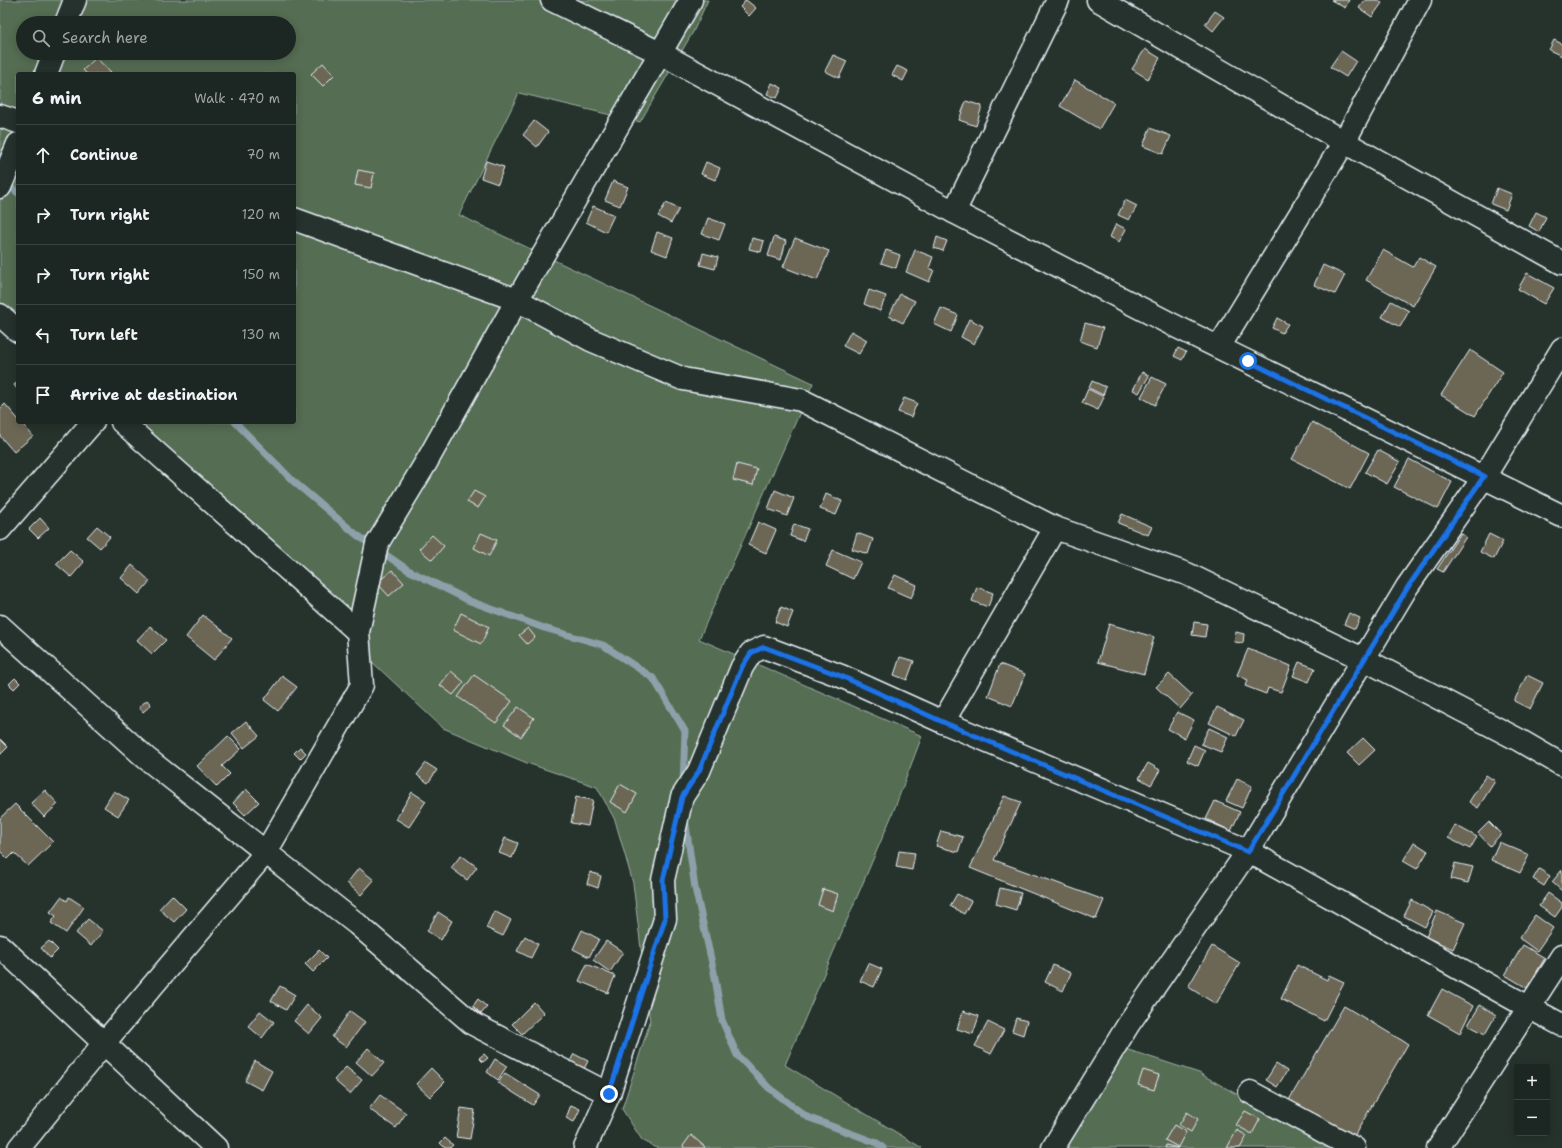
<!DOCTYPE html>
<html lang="en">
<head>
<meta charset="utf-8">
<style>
	:root { --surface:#1c2622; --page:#29322f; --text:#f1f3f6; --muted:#a0a5a5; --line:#3a4340 }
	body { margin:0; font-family:"Shantell Sans",sans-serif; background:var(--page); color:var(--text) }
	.controls { position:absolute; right:12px; bottom:12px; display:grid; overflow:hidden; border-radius:4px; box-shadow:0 2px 10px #0003 }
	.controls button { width:36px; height:36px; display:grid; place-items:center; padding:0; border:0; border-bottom:1px solid var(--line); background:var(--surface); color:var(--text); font:20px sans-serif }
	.stop { position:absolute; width:12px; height:12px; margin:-9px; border:3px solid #1a73e8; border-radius:50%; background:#fff }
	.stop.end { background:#1a73e8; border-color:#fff; box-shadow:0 1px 4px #0008 }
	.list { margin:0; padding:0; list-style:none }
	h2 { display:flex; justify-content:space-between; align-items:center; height:52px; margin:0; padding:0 16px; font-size:17px }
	h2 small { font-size:13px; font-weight:400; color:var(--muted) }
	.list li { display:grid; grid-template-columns:26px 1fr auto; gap:12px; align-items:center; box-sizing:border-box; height:60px; padding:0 16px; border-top:1px solid var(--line) }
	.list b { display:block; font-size:15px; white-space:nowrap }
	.list em { font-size:13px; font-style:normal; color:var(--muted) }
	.icon { flex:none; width:22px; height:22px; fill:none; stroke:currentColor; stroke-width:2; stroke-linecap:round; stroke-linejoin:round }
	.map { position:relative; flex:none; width:1562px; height:1148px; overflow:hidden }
	.search { position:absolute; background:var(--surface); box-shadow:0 2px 10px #0003; left:16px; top:16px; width:280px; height:44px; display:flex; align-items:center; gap:10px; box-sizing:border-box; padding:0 14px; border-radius:22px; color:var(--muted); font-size:15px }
	.panel { position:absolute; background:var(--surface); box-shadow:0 2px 10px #0003; left:16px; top:72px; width:280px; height:352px; border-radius:4px }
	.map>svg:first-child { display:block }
	.green { fill:#556d52; stroke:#9eafa5; fill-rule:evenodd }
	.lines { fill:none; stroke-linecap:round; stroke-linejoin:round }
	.stream { stroke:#8ca1a9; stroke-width:7 }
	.building { fill:#6c6655; stroke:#e8f1f8 }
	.minor-casing { stroke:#e8f1f8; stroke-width:25 }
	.minor { stroke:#26332d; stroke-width:22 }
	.route { stroke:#1a73e8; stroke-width:5 }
</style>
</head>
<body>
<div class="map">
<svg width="1562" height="1148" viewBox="0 0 1562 1148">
	<rect width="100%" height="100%" fill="#26332d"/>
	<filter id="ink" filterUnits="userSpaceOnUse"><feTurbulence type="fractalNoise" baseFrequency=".025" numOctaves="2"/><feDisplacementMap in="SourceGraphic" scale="8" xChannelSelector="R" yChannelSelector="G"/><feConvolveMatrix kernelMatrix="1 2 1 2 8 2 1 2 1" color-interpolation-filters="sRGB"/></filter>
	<g filter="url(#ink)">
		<g class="green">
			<path d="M 0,0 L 708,0 L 693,32 L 640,122 L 519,93 L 459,215 L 813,383 L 699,639 L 922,736 L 892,815 L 785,1065 L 922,1148 L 657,1148 L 642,1140 L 622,1109 L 650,1022 L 633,883 L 615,820 L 597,787 L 527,763 L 443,728 L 342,634 L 241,544 L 129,443 L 111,422 L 294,422 L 294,74 L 18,74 L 18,326 L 0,310 ZM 23,23 L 289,23 L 289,53 L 23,53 Z"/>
			<path d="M 1113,1045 L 1199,1073 L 1332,1148 L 1064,1148 Z"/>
		</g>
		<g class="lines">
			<g class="stream">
				<path d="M 4,182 L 18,193"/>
				<path d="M 235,422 L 293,481 L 357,535 L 408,570 L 470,601 L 544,628 L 603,645 L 653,678 L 685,731 L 683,784"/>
				<path d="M 685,818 L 695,888 L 714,972 L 722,1020 L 737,1055 L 769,1088 L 807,1117 L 877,1143 L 883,1148"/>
			</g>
		</g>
		<g class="building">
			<path d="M 746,0 L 756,8 L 749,16 L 740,7 Z"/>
			<path d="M 1331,0 L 1349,0 L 1345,8 Z"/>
			<path d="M 1365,0 L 1377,0 L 1382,3 L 1372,17 L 1359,8 Z"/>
			<path d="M 1215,11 L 1224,17 L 1213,31 L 1205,24 Z"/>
			<path d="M 1554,40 L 1562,44 L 1562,56 L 1549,50 Z"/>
			<path d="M 1145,49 L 1160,58 L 1148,79 L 1132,69 Z"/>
			<path d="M 1341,51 L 1356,61 L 1346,77 L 1330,67 Z"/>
			<path d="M 833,55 L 847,61 L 839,78 L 825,71 Z"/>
			<path d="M 96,58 L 111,72 L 109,74 L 87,74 L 83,70 Z"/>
			<path d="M 323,63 L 334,75 L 323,86 L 311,74 Z"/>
			<path d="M 897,66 L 908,71 L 903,81 L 892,75 Z"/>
			<path d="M 1075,80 L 1114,103 L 1099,129 L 1060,106 Z"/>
			<path d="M 772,83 L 782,88 L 777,98 L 767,94 Z"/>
			<path d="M 966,101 L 982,106 L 976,126 L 959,120 Z"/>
			<path d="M 534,121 L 548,132 L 537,147 L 523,135 Z"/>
			<path d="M 1150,128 L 1171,136 L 1163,154 L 1143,146 Z"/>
			<path d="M 486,161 L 504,167 L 498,184 L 481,178 Z"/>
			<path d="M 706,162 L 720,168 L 715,180 L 701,174 Z"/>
			<path d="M 358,170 L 374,173 L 371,188 L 355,185 Z"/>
			<path d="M 613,181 L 628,187 L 620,206 L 605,200 Z"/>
			<path d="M 1497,188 L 1512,194 L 1506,210 L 1491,204 Z"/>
			<path d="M 1125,200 L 1137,206 L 1129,220 L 1118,215 Z"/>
			<path d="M 666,203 L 679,209 L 671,223 L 658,216 Z"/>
			<path d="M 593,206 L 614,215 L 606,232 L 586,222 Z"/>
			<path d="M 1536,212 L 1546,217 L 1539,232 L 1529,226 Z"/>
			<path d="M 708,218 L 725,224 L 719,240 L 702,234 Z"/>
			<path d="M 1116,224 L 1126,229 L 1119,242 L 1110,237 Z"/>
			<path d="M 657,232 L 673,238 L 667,256 L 651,250 Z"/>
			<path d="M 774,237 L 786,241 L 781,260 L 768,256 Z"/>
			<path d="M 937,237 L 947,241 L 943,251 L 934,248 Z"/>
			<path d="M 752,238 L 764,241 L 761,252 L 749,249 Z"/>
			<path d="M 795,238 L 829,251 L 817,280 L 783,267 Z"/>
			<path d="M 886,250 L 900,255 L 896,268 L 881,263 Z"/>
			<path d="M 915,250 L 933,257 L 929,268 L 934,270 L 929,282 L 906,272 Z"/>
			<path d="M 1383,250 L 1413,267 L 1419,257 L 1436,267 L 1413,306 L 1366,280 Z"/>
			<path d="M 703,253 L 718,257 L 715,269 L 700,265 Z"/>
			<path d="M 1323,265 L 1345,275 L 1335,294 L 1314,285 Z"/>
			<path d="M 1527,273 L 1554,288 L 1544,304 L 1518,289 Z"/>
			<path d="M 869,290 L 886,296 L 880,311 L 864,304 Z"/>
			<path d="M 900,294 L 915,301 L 903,323 L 889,316 Z"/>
			<path d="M 1391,301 L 1409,311 L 1400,327 L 1382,317 Z"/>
			<path d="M 941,308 L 958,315 L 951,332 L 934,324 Z"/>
			<path d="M 1277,318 L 1288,324 L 1282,333 L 1272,328 Z"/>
			<path d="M 969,319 L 983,326 L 974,344 L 961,337 Z"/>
			<path d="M 1085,323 L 1103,328 L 1097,347 L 1080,341 Z"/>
			<path d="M 851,331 L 867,340 L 859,354 L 843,346 Z"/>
			<path d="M 1178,348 L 1186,352 L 1182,360 L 1174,356 Z"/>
			<path d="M 1470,350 L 1503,372 L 1475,416 L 1441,395 Z"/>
			<path d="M 1142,372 L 1149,376 L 1139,393 L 1133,390 Z"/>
			<path d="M 1152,377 L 1166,384 L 1155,405 L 1141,397 Z"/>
			<path d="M 18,381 L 18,390 L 14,385 Z"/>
			<path d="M 1092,381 L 1106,387 L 1103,395 L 1089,388 Z"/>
			<path d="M 1088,389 L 1104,397 L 1098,410 L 1082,403 Z"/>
			<path d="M 904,398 L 917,403 L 911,417 L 898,412 Z"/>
			<path d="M 5,404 L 18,419 L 18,422 L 21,422 L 33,436 L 14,452 L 0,436 L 0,409 Z"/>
			<path d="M 1312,422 L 1369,453 L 1350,489 L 1292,459 Z"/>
			<path d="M 1378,450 L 1400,462 L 1387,484 L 1365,472 Z"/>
			<path d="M 1409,459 L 1452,482 L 1438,509 L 1394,487 Z"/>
			<path d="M 737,464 L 757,469 L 753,485 L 733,480 Z"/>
			<path d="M 775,490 L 794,498 L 787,516 L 768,509 Z"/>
			<path d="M 474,491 L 485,497 L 478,508 L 467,502 Z"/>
			<path d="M 826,494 L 842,501 L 836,515 L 820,509 Z"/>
			<path d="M 1122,514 L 1152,527 L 1148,535 L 1118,523 Z"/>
			<path d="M 40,518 L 49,528 L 38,538 L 29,529 Z"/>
			<path d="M 758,522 L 776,530 L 766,553 L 748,545 Z"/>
			<path d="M 794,524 L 808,529 L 803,541 L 790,536 Z"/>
			<path d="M 97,526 L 110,537 L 100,548 L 87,537 Z"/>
			<path d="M 481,533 L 497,540 L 489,556 L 474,548 Z"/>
			<path d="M 857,533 L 873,539 L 868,554 L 852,549 Z"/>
			<path d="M 1461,533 L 1466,537 L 1443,572 L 1437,569 Z"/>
			<path d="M 1489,534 L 1503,541 L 1494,559 L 1480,552 Z"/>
			<path d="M 432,535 L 444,546 L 432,560 L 419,549 Z"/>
			<path d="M 70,550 L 84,562 L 71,577 L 56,564 Z"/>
			<path d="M 833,550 L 861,562 L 853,579 L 826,566 Z"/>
			<path d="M 132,565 L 150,581 L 139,594 L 121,578 Z"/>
			<path d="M 392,570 L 404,583 L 389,596 L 377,583 Z"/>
			<path d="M 895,575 L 917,585 L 911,598 L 888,588 Z"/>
			<path d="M 977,587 L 993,593 L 988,607 L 972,601 Z"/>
			<path d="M 781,607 L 793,612 L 787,627 L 775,622 Z"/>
			<path d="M 461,613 L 489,627 L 481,644 L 453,630 Z"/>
			<path d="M 1349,613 L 1360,618 L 1355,629 L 1344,624 Z"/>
			<path d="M 203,615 L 232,638 L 214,660 L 186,637 Z"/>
			<path d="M 1194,622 L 1207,624 L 1205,637 L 1192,635 Z"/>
			<path d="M 1109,624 L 1154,637 L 1144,674 L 1098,662 Z"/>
			<path d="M 150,626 L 166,640 L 152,654 L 137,640 Z"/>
			<path d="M 528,628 L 535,637 L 527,644 L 519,635 Z"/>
			<path d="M 1236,632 L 1244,634 L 1243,643 L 1234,642 Z"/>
			<path d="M 1248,649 L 1291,666 L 1281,692 L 1268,688 L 1266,694 L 1245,686 L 1248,680 L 1237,675 Z"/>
			<path d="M 900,657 L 914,661 L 907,680 L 894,675 Z"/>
			<path d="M 1299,662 L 1315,668 L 1309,682 L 1293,676 Z"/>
			<path d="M 1000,664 L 1025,674 L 1012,706 L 988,696 Z"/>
			<path d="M 451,671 L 464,682 L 453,695 L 440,685 Z"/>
			<path d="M 1169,674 L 1192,695 L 1180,709 L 1156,687 Z"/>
			<path d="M 474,675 L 512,701 L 496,723 L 458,697 Z"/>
			<path d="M 1527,675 L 1543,683 L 1530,709 L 1514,701 Z"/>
			<path d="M 282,676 L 297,687 L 278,711 L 264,700 Z"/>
			<path d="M 15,678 L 20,683 L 14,689 L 9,684 Z"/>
			<path d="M 147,700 L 151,705 L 143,712 L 139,707 Z"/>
			<path d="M 518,707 L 534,718 L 521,737 L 504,725 Z"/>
			<path d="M 1217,707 L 1244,720 L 1236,736 L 1209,723 Z"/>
			<path d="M 1177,712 L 1194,720 L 1185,738 L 1168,729 Z"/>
			<path d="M 246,721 L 259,736 L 244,748 L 232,733 Z"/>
			<path d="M 1209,728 L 1228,737 L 1221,752 L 1201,744 Z"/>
			<path d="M 228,736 L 241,749 L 222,766 L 230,774 L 217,787 L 197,766 Z"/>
			<path d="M 1363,738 L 1375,750 L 1359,765 L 1347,753 Z"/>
			<path d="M 0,739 L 8,747 L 0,755 Z"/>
			<path d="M 1194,745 L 1205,750 L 1198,766 L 1187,761 Z"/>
			<path d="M 300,747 L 306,753 L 300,759 L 294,753 Z"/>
			<path d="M 426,763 L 437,770 L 428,783 L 417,775 Z"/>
			<path d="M 1148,763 L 1160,770 L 1151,785 L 1139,778 Z"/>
			<path d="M 1486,775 L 1495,781 L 1478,808 L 1469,802 Z"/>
			<path d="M 1237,779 L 1252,786 L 1242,808 L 1226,801 Z"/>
			<path d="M 620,784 L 637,794 L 627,812 L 610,802 Z"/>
			<path d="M 246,789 L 259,802 L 245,815 L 233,803 Z"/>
			<path d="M 45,790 L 58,804 L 44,817 L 31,803 Z"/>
			<path d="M 114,791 L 129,800 L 118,816 L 104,807 Z"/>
			<path d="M 412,792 L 426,801 L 409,827 L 396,819 Z"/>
			<path d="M 1004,796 L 1021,802 L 994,860 L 1104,900 L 1096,919 L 970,868 Z"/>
			<path d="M 576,797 L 593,800 L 588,826 L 571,823 Z"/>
			<path d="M 1215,801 L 1240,812 L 1231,831 L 1206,819 Z"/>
			<path d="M 15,804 L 53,842 L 28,866 L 14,853 L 8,859 L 0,851 L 0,818 Z"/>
			<path d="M 1489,822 L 1501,834 L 1490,846 L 1478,833 Z"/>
			<path d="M 1455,825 L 1477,837 L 1470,849 L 1448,838 Z"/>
			<path d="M 941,831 L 963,837 L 958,852 L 936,846 Z"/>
			<path d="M 505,838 L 518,843 L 512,858 L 499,853 Z"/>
			<path d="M 1414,842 L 1428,851 L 1417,869 L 1403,861 Z"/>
			<path d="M 1499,842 L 1529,855 L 1520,873 L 1491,860 Z"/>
			<path d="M 899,851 L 915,853 L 912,870 L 896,867 Z"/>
			<path d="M 461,855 L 477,867 L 467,880 L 451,868 Z"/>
			<path d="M 1455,863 L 1473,867 L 1468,883 L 1451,879 Z"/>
			<path d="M 359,868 L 374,880 L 361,895 L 347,883 Z"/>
			<path d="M 1539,869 L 1550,876 L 1544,886 L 1533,879 Z"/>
			<path d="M 1562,870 L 1562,891 L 1552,882 Z"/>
			<path d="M 590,872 L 601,876 L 598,888 L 587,884 Z"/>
			<path d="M 1000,888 L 1021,893 L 1016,910 L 996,904 Z"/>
			<path d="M 823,889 L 838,894 L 833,911 L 818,905 Z"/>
			<path d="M 1548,893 L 1562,903 L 1562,907 L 1555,917 L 1539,906 Z"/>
			<path d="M 957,894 L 971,901 L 964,914 L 950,906 Z"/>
			<path d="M 172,895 L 186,909 L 174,922 L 159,909 Z"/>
			<path d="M 61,897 L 67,901 L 69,897 L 84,907 L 66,933 L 51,923 L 56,916 L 50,912 Z"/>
			<path d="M 1412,900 L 1433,912 L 1425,927 L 1404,916 Z"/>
			<path d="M 494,911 L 511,920 L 503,936 L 486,928 Z"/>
			<path d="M 1437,911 L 1465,923 L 1453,949 L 1426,937 Z"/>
			<path d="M 438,912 L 452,921 L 441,940 L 427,931 Z"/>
			<path d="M 1535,915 L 1553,928 L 1537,951 L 1519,938 Z"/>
			<path d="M 88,919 L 103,931 L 91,946 L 76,933 Z"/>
			<path d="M 582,930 L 599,939 L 589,957 L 573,949 Z"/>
			<path d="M 525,936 L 538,944 L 531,958 L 517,951 Z"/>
			<path d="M 49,941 L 58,950 L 50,958 L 41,948 Z"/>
			<path d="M 606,941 L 623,952 L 610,972 L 593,960 Z"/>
			<path d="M 1523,945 L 1545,958 L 1527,988 L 1505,975 Z"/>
			<path d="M 1212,946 L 1240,963 L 1216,1004 L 1188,987 Z"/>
			<path d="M 319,950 L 327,958 L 313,972 L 305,964 Z"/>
			<path d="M 868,963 L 882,969 L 874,987 L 860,981 Z"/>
			<path d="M 587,964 L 615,976 L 608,993 L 579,981 Z"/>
			<path d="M 1053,965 L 1071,973 L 1063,991 L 1045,982 Z"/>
			<path d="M 1297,965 L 1327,980 L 1329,975 L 1344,982 L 1324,1021 L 1281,999 Z"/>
			<path d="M 280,986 L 295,995 L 286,1010 L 271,1001 Z"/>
			<path d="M 1442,989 L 1473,1006 L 1460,1033 L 1428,1015 Z"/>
			<path d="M 478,999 L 487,1007 L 481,1014 L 473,1006 Z"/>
			<path d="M 534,1002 L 544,1013 L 522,1034 L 512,1024 Z"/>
			<path d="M 307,1005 L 322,1018 L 309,1034 L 294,1021 Z"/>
			<path d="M 1480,1005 L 1496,1015 L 1485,1034 L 1468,1025 Z"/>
			<path d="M 1344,1006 L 1408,1044 L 1353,1138 L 1289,1100 Z"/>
			<path d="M 260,1011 L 274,1022 L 262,1038 L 248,1026 Z"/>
			<path d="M 350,1011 L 365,1022 L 346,1047 L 332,1037 Z"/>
			<path d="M 963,1011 L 979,1016 L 973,1034 L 957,1029 Z"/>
			<path d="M 1016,1018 L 1027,1021 L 1023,1035 L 1012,1031 Z"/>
			<path d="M 988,1022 L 1004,1030 L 991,1054 L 975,1046 Z"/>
			<path d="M 368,1048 L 384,1063 L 372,1076 L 356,1062 Z"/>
			<path d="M 484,1054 L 488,1058 L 483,1062 L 479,1058 Z"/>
			<path d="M 574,1054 L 588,1061 L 583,1071 L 569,1063 Z"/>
			<path d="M 495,1059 L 507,1066 L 498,1080 L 487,1072 Z"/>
			<path d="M 255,1061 L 272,1071 L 262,1090 L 245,1081 Z"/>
			<path d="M 1276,1064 L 1287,1071 L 1277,1087 L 1266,1080 Z"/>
			<path d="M 346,1067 L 362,1080 L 350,1094 L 334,1080 Z"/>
			<path d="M 431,1068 L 445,1082 L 430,1097 L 416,1084 Z"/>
			<path d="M 1143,1070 L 1159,1075 L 1154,1090 L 1138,1085 Z"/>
			<path d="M 505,1073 L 540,1095 L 533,1105 L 498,1083 Z"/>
			<path d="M 380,1095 L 406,1113 L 396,1128 L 369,1109 Z"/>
			<path d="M 571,1105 L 580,1109 L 574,1122 L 566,1118 Z"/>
			<path d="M 461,1108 L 475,1110 L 470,1139 L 456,1137 Z"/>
			<path d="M 1245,1111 L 1260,1119 L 1252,1134 L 1236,1125 Z"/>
			<path d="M 1187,1112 L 1198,1119 L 1191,1132 L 1179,1125 Z"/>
			<path d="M 1174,1125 L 1186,1132 L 1178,1147 L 1165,1140 Z"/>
			<path d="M 1237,1130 L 1247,1136 L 1240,1148 L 1227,1148 Z"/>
			<path d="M 691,1135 L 705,1147 L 704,1148 L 684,1148 L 683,1146 Z"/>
			<path d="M 445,1138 L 453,1145 L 450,1148 L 445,1148 L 440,1143 Z"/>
			<path d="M 1166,1145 L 1178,1148 L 1165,1148 Z"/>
		</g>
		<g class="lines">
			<g class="minor-casing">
				<g id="minor">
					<path d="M 552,0 L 660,53 L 954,212 L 1175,326 L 1562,516"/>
					<path d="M 1098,0 L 1344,142 L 1562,263"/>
					<path d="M 66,23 L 75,0"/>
					<path d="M 46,74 L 54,53"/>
					<path d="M 0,116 L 18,122"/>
					<path d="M 0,187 L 18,144"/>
					<path d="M 954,212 L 1058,0"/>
					<path d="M 294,219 L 517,300 L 591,340 L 683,379 L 801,400 L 1055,528 L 1187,574 L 1375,665 L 1519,740 L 1562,765"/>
					<path d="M 0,315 L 18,331"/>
					<path d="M 1219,347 L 1344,142 L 1420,0"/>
					<path d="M 0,529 L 93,422"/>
					<path d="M 0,626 L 146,758 L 357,924 L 473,1024 L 609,1094"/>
					<path d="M 358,632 L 377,544 L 427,461 L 517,300 L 691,0"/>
					<path d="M 943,722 L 1055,528"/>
					<path d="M 0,946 L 216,1148"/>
					<path d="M 1250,1092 L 1354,1148"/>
					<path d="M 19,1148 L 104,1043 L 266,852 L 362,685 L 358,632 L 122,422"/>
					<path d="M 585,1148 L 609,1094 L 665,919 L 663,880 L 682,797 L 699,771 L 742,667 L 751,653 L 764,647 L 841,676 L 943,722 L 1248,851 L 1528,1007 L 1562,1025"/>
					<path d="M 1053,1148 L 1128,1025 L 1248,851 L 1407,587 L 1484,477 L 1562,349"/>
					<path d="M 1438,1148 L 1562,956"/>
				</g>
			</g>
			<use href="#minor" class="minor"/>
		</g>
	</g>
	<g class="lines" filter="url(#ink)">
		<path class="route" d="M 609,1094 L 665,919 L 663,880 L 682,797 L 699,771 L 742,667 L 751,653 L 764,647 L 841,676 L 943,722 L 1248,852 L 1408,587 L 1484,476 L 1248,361"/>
	</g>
</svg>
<div class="controls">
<button>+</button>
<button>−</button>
</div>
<div class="stop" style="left:1248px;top:361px"></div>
<div class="stop end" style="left:609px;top:1094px"></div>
<div class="search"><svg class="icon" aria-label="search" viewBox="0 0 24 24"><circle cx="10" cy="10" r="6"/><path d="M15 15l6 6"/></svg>Search here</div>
<section class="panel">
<h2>6 min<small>Walk · 470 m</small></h2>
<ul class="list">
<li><svg class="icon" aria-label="ahead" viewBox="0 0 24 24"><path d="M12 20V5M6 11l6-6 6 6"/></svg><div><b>Continue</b></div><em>70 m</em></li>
<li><svg class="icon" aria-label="right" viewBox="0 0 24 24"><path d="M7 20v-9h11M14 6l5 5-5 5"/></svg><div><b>Turn right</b></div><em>120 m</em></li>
<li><svg class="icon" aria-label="right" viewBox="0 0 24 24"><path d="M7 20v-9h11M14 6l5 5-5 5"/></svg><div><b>Turn right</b></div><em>150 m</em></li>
<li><svg class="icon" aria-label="left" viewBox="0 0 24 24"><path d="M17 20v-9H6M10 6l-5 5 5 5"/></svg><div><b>Turn left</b></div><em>130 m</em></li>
<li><svg class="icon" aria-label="arrive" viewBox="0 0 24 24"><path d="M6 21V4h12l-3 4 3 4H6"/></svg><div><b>Arrive at destination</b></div></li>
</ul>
</section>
</div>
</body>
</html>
